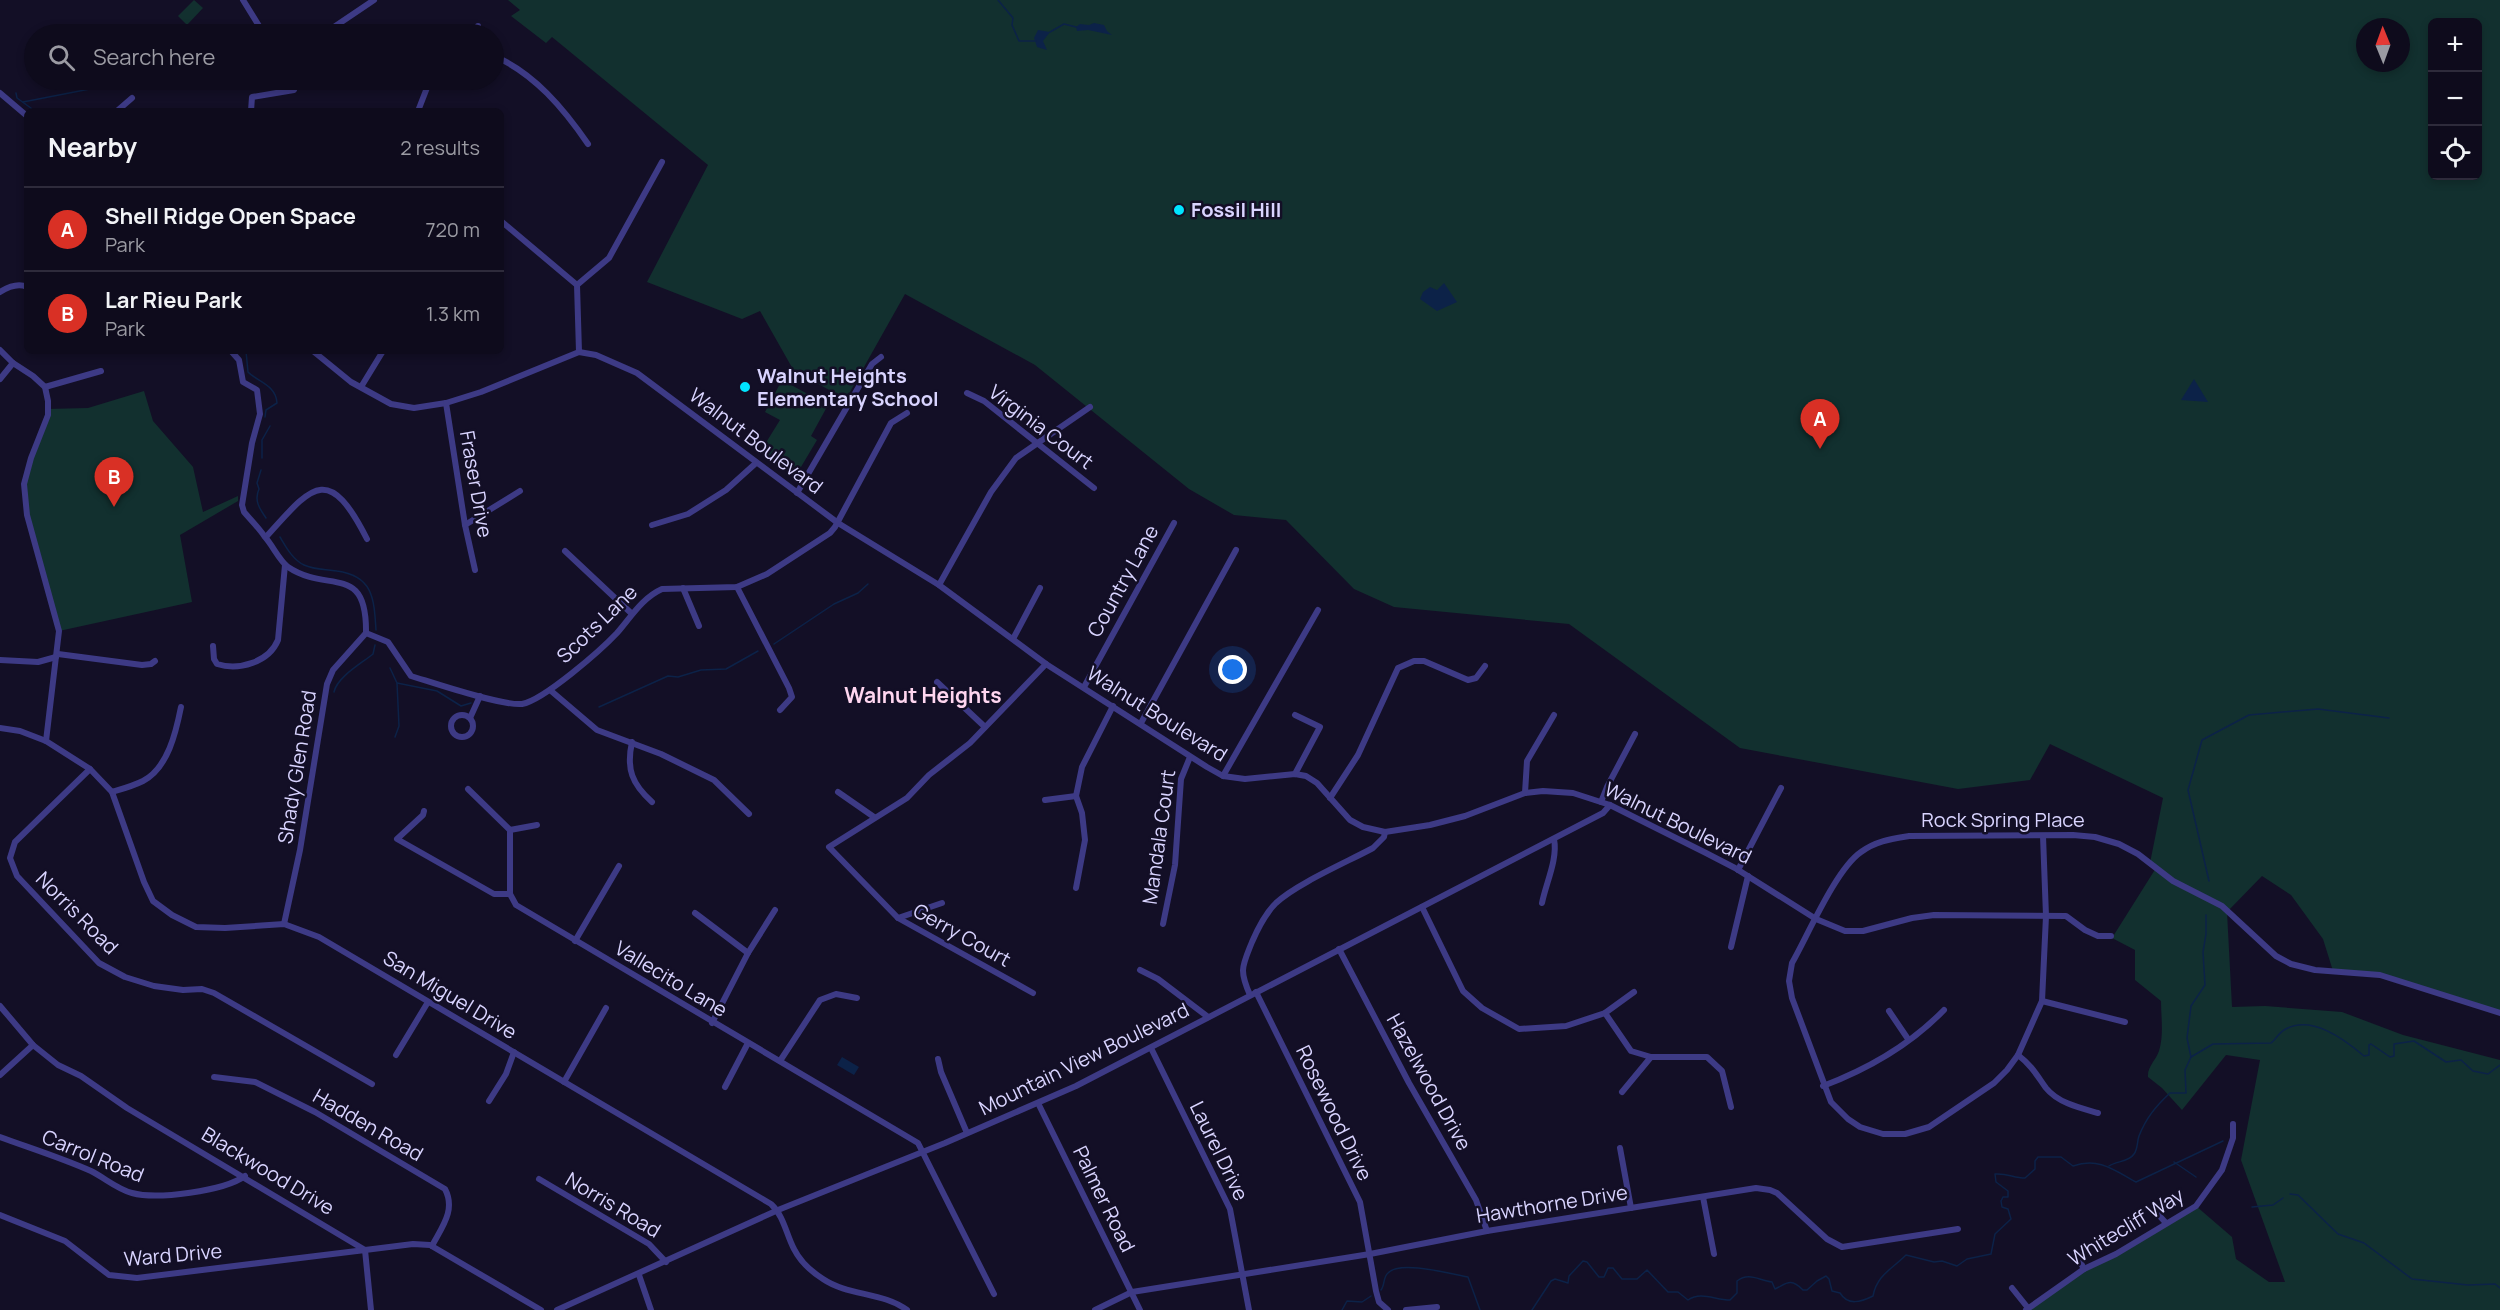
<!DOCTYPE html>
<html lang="en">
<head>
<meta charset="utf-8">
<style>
	:root { --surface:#0e0b1c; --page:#171425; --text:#f1f3f6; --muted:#9b9ba3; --line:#2e2b3b; --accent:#d93025 }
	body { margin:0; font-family:Manrope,sans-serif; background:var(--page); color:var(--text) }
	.controls { position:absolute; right:18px; top:18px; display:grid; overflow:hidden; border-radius:9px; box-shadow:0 3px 9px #0003 }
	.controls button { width:54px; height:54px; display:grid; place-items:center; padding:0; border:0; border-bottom:2px solid var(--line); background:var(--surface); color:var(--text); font:30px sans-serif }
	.compass { position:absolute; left:2356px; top:18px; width:54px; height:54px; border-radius:50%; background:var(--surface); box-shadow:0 3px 9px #0003; rotate:359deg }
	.you { position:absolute; left:1233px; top:670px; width:21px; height:21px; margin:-15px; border:4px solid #fff; border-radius:50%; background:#1a73e8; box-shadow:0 0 0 9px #1a73e833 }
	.badge { display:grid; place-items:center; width:39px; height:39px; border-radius:50%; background:var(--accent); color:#fff; font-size:20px; font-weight:700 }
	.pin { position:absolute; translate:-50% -50px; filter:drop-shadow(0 2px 3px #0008) }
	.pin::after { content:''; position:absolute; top:32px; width:21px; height:18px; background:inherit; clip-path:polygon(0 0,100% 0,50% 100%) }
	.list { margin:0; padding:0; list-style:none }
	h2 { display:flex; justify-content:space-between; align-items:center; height:78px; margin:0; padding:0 24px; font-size:26px }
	h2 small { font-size:20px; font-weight:400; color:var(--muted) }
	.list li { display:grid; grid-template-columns:39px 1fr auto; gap:18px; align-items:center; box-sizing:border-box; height:84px; padding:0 24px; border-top:2px solid var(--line) }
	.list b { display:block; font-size:22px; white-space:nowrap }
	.list p { margin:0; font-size:20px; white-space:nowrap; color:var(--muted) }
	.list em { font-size:20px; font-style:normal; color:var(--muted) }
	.icon { flex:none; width:33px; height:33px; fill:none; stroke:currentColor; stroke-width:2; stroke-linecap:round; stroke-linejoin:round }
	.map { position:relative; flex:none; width:2500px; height:1310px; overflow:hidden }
	.search { position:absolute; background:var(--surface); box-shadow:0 3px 9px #0003; left:24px; top:24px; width:480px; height:66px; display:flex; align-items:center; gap:15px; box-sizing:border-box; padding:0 21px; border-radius:33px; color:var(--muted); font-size:22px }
	.panel { position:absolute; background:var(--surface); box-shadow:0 3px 9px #0003; left:24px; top:108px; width:480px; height:246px; border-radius:9px }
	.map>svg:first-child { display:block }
	.green { fill:#12302f; fill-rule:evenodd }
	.water { fill:#0c2248 }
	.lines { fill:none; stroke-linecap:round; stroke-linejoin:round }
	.stream { stroke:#0c2248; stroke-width:1.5 }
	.minor { stroke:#3d3a85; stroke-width:6 }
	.poi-dot { fill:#00e5ff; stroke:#130f26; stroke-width:2 }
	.labels { text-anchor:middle; stroke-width:5; stroke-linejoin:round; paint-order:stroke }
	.poi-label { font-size:20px; font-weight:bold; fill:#d9d4ff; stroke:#130f26; text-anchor:start }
	.street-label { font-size:20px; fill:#d9d4ff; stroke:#130f26 }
	.neighbourhood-label { font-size:21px; font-weight:bold; fill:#ffd6f0; stroke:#130f26 }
</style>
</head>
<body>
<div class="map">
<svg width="2500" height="1310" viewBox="0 0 2500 1310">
	<rect width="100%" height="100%" fill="#130f26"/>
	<g class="green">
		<path d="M 194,0 L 203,8 L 187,25 L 178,16 Z"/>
		<path d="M 508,0 L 2500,0 L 2500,1013 L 2380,975 L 2333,971 L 2323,939 L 2291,895 L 2262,876 L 2227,912 L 2232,1007 L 2265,1006 L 2342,1012 L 2403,1035 L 2500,1060 L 2500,1310 L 2026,1310 L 2084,1269 L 2196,1206 L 2232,1237 L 2236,1259 L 2269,1282 L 2285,1282 L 2241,1160 L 2260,1060 L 2226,1055 L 2182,1110 L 2162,1088 L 2148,1077 C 2147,1067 2156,1060 2159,1051 C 2164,1035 2161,1017 2161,1001 L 2135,980 L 2135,950 L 2112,938 L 2156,868 L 2150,863 L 2163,798 L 2050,744 L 2030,780 L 1958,789 L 1740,748 L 1569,624 L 1394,607 L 1354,589 L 1286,520 L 1234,515 L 1189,489 L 1035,365 L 905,294 L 846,399 L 794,371 L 760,311 L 742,319 L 647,282 L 708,165 L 552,37 L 546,43 L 511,16 L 520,10 ZM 2432,22 L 2478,22 L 2478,176 L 2432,176 ZM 2365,27 L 2401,27 L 2401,63 L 2365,63 Z"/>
		<path d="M 782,380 L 828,405 L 811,436 L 817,440 L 798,472 L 766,454 L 767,441 L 780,420 L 765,412 Z"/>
		<path d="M 144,391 L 153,421 L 193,467 L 203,512 L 238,496 L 238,501 L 180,535 L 192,602 L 59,631 L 27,515 L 24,484 L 47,409 L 88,408 Z"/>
	</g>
	<g class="water">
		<path d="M 1094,23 L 1104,25 L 1107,31 L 1112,35 L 1088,30 L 1077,31 L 1076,27 L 1080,24 L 1089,25 Z"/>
		<path d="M 1038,30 L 1050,32 L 1043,41 L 1047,50 L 1037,47 L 1034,38 Z"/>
		<path d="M 1444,283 L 1457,302 L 1437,311 L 1420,299 L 1423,292 L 1430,287 L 1437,290 Z"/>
		<path d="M 2194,379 L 2208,402 L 2181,400 Z"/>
		<path d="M 842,1057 L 859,1067 L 854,1075 L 837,1065 Z"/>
	</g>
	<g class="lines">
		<g class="stream">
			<path d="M 998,0 L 1013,18 L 1012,25 L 1019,41 L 1036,41"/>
			<path d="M 1050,32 L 1064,24 L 1076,27"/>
			<path d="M 84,88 L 90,80"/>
			<path d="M 16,93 L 17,98 L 35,111"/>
			<path d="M 23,102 L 136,80"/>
			<path d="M 246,351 L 248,372 C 258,382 276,385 277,403 L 266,410 L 265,417"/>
			<path d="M 262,458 L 262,440 L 270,426"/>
			<path d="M 261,470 L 257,483 L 259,489 C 254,500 259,508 266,518"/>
			<path d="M 280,537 C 286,547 293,560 304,565 C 315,570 325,569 337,571 C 373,576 374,598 376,630"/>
			<path d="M 774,644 L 834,604 L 858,593 L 868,584"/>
			<path d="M 390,668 L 397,683 L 437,691 L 461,706 L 471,703"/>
			<path d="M 334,692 C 337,677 362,663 373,654 L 375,645"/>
			<path d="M 599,707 L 668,676 L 678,677 L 701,670 L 726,669 L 758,651"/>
			<path d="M 395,737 L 399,726 L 397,683"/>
			<path d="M 2209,881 L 2188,790 L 2202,740 L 2249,715 L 2318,709 L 2389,718"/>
			<path d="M 2191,1057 L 2213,1044 L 2271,1043 C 2275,1040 2279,1033 2284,1030 C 2311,1014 2344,1039 2364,1056 L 2369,1055 L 2369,1045 L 2371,1044 L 2390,1057 L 2394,1056 L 2394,1044 L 2414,1041 L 2446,1062 L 2461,1060 L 2473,1071 L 2488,1074 L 2500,1065"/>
			<path d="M 2174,1162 L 2196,1177"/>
			<path d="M 2109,1166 C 2116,1161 2129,1162 2134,1154 C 2138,1149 2137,1141 2139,1136 C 2146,1118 2156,1106 2170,1093 L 2186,1093 L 2185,1070 L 2191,1057 L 2187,1038 L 2191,1006 L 2205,985 L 2203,952 L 2206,934 L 2206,915"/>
			<path d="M 2290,1194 L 2298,1195 L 2338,1234 L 2364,1243 L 2412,1279 L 2468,1285 L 2495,1284 L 2500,1288"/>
			<path d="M 2252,1207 L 2273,1205 L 2283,1198"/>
			<path d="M 1381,1290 C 1385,1285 1383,1277 1388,1273 C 1400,1260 1451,1274 1468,1277 L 1480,1310"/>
			<path d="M 1342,1310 L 1347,1301 L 1362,1302 L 1371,1296"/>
			<path d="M 1532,1310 L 1551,1281 L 1555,1279 L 1568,1283 L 1569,1276 L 1583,1261 L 1587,1262 L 1599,1277 L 1604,1277 L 1608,1268 L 1613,1268 L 1622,1279 L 1637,1279 L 1647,1270 L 1668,1292 L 1678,1292 L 1688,1300 C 1701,1291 1715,1300 1730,1300 L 1737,1293 L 1737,1281 C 1749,1272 1758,1280 1772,1282 L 1775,1289 C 1786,1284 1790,1277 1803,1290 L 1807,1290 L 1817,1281 L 1826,1276 L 1829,1279 L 1832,1291 L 1840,1293 C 1848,1306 1861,1302 1873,1296 C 1877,1275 1892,1269 1906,1255 L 1934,1262 L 1942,1261 L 1957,1266 L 1967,1259 L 1991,1254 L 1995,1234 L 2011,1219 L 2008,1209 L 2002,1207 L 2001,1201 L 2003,1197 L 2008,1197 L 2008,1191 L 1996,1182 L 1995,1174 C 2007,1173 2014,1178 2025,1178 L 2035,1169 L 2035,1161 L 2038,1157 L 2061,1157 L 2073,1166 C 2099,1157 2114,1170 2136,1182 L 2223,1141"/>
		</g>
		<g class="minor">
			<path d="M 243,0 L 264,34"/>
			<path d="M 314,34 L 331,29 L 374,0"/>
			<path d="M 478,34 L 478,26"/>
			<path d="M 494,56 C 534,73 564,109 588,144"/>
			<path d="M 0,93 L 27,116"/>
			<path d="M 117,111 L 132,98"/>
			<path d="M 251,111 L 252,97 L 294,90 L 298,80"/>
			<path d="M 418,111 L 430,80"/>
			<path d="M 501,221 L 577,285 L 579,352"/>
			<path d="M 577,285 L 609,258 L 662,162"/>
			<path d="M 0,292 C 8,287 18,283 27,287"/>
			<path d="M 0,350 L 13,363 L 33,376 L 45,387 L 48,401 L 48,415 L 31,458 L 24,484 L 27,515 L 59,631 L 46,741"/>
			<path d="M 231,351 L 239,360 L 243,382 L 257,390 L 260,414 L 252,443 L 242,505 L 244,512 C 251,520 259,528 265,537 C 273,546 279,560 288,567 C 328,594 367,562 366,633 L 333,670 L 327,684 L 300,850 L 284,924"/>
			<path d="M 313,351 L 351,382 L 391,404 L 414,408 L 446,403 L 481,392 L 579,352 L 596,355 L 637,373 L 838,523 L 939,585 L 1046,664 L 1207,767 L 1223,776 L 1245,779 L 1295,774 L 1306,776 L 1317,783 L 1350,820 L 1363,827 L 1385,832 L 1430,825 L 1465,816 L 1525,793 L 1543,791 L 1573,793 L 1610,805 L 1706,853 L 1735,868 L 1816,919 L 1845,931 L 1863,931 L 1912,918 L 1934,915 L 2066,916 L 2085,930 L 2098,936 L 2111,936"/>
			<path d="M 0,379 L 13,363"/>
			<path d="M 45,387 L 101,371"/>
			<path d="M 361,387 L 383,351"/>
			<path d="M 967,393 L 984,401 L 1094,488"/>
			<path d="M 446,403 L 465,525 L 475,570"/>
			<path d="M 797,493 L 872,364 L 881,357"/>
			<path d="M 465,525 L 520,491"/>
			<path d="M 652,525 L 688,514 L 726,490 L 756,463"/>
			<path d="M 266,537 C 312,486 328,462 367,539"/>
			<path d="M 565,551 L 631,613"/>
			<path d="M 939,585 L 991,492 L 1016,458 L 1090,407"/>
			<path d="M 737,587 L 789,688 L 792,697 L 780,710"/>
			<path d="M 683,588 L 699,626"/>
			<path d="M 366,633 L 388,642 L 411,676 C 434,683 501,706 522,704 C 544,700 601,650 617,633 C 631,617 642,598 662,589 L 737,587 L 767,574 L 830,533 L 835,527 L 891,423 L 907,413"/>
			<path d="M 1013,639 L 1040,588"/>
			<path d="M 213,646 L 214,659 L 217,664 C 239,671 269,662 278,640 L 285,565"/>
			<path d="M 58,654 L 142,665 L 151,664 L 155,661"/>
			<path d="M 0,660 L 38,662 L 56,657"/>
			<path d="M 937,682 L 985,727"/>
			<path d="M 1084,687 L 1174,523"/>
			<path d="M 550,690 L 597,730 L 661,754 L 714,780 L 749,814"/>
			<path d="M 1295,715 L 1320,727 L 1295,774"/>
			<circle cx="462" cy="726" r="11"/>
			<path d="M 470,718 L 480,696"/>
			<path d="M 1141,723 L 1236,550"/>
			<path d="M 0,728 L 20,731 L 46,741 L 90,769 L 112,792 L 144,882 L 153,901 L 172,915 L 196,927 L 225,928 L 284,924 L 319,937 L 771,1204 C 784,1216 786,1234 794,1249 C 800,1261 812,1272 823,1279 C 848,1296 883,1292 907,1310"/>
			<path d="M 632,742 C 626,769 632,784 652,802"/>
			<path d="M 90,769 L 15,842 L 10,858 L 17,876 L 99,963 L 125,977 L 154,986 L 183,990 L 202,989 L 214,993 L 372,1084"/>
			<path d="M 1223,776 L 1318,610"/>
			<path d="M 468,789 L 510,830 L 510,894 L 516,905 L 918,1143 L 994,1294"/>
			<path d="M 112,792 C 122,789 133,786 143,781 C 168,768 176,732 181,707"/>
			<path d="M 838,792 L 874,817"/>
			<path d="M 1525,793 L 1527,761 L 1554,715"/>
			<path d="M 1330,798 L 1358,755 L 1398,668 L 1414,661 L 1424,661 L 1468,680 L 1476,678 L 1485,666"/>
			<path d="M 1045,800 L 1076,796"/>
			<path d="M 1601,802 L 1607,787 L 1635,734"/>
			<path d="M 424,811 L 423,815 L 397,839 L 494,894 L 510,894"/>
			<path d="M 510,830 L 537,825"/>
			<path d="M 2043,836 L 2046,916 L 2042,1001 L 2018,1055 L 2007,1070 L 1994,1083 L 1929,1127 L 1905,1134 L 1883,1134 L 1860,1127 L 1848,1119 L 1831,1102 L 1792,998 L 1789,981 L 1792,963 C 1808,935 1836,869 1861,852 C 1876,841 1891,839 1909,836 L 2073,835 L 2095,837 L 2119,844 L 2138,854 L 2173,881 L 2222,906 L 2276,956 L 2291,964 L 2315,970 L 2380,975 L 2500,1013"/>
			<path d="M 1738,870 L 1781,788"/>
			<path d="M 1076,888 L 1085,840 L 1082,813 L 1076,796 L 1082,767 L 1113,706"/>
			<path d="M 1542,903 C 1546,883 1558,859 1554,839"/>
			<path d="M 1422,907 L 1463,991 L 1482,1008 L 1519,1029 L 1566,1026 L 1605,1013 L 1634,992"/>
			<path d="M 695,913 L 748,953"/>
			<path d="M 898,918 L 942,903"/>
			<path d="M 1163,924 L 1175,865 L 1181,779 L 1190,757"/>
			<path d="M 575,941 L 619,866"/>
			<path d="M 1731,947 L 1748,876"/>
			<path d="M 1339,949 L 1409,1083 L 1476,1200 L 1487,1231"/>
			<path d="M 1140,970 L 1158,979 L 1208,1017"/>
			<path d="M 1256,992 L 1360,1202 L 1376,1291 L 1379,1302 L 1388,1310"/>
			<path d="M 1033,993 L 898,918 L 829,847 L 907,798 L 929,775 L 970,743 L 1046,664"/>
			<path d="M 1250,995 C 1239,970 1242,967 1252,942 C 1258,928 1265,914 1276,903 C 1296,884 1347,862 1373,848 L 1384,837 L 1385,832"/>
			<path d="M 2042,1001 L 2125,1022"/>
			<path d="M 0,1006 L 33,1045 L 58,1065 L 81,1076 L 127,1108 L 365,1250 L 413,1244 L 430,1245 L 541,1310"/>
			<path d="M 1889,1011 L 1908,1039"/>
			<path d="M 1605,1013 L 1631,1051 L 1651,1057 L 1622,1092"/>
			<path d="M 712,1023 L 748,953 L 775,910"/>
			<path d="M 1151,1048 L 1230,1209 L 1249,1310"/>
			<path d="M 396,1055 L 428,1002"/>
			<path d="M 2018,1055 C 2032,1066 2036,1074 2046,1088 C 2058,1103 2080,1108 2098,1113"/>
			<path d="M 1651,1057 L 1707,1057 L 1722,1071 L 1731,1107"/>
			<path d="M 938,1059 L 941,1072 L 967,1133"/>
			<path d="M 780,1061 L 820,1000 L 836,994 L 857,998"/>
			<path d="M 0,1075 L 33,1045"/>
			<path d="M 214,1077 L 255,1082 L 315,1112 L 445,1189 C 456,1210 442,1227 432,1246"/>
			<path d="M 564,1082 L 606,1008"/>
			<path d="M 1823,1086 C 1868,1069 1910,1045 1944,1010"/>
			<path d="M 725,1087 L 748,1043"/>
			<path d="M 489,1101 L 506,1074 L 514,1052"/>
			<path d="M 1038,1103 L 1140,1310"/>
			<path d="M 0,1137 C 30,1148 62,1158 91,1171 C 105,1178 117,1189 132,1193 C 157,1200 224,1191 245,1176"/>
			<path d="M 1620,1148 L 1631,1208"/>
			<path d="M 539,1179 L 649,1244 L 666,1262"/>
			<path d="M 1703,1197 L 1714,1254"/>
			<path d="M 2155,1211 L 2166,1223"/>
			<path d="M 0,1215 L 65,1241 L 109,1275 L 137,1278 L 365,1250 L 371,1310"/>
			<path d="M 2075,1252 L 2084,1269"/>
			<path d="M 639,1275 L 651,1310"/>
			<path d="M 2012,1288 L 2028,1308"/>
			<path d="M 557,1310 L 778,1210 L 945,1143 L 1076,1086 L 1603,813 L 1610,805"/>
			<path d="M 1095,1310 L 1132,1292 L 1370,1254 L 1487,1231 L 1756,1188 L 1770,1190 L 1777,1193 L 1827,1239 L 1842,1247 L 1958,1229"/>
			<path d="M 1406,1310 L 1437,1307"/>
			<path d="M 2026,1310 L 2084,1269 L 2116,1254 L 2196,1206 L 2222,1170 L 2233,1138 L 2233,1124"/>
		</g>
	</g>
	<g class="poi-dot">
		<circle cx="1179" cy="210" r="6"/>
		<circle cx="745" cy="387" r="6"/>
	</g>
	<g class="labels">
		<g class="poi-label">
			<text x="1191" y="217">Fossil Hill</text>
			<text x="757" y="383">Walnut Heights<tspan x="757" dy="23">Elementary School</tspan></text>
		</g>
		<g class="street-label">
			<text transform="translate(1041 427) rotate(37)" y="7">Virginia Court</text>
			<text transform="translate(756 441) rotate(37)" y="7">Walnut Boulevard</text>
			<text transform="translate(476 484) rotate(80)" y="7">Fraser Drive</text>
			<text transform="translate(1123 581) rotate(-61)" y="7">Country Lane</text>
			<text transform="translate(597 624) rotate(-44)" y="7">Scots Lane</text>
			<text transform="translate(1157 714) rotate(32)" y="7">Walnut Boulevard</text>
			<text transform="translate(297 767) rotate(-81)" y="7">Shady Glen Road</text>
			<text x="2003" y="827">Rock Spring Place</text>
			<text transform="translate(1678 823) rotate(26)" y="7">Walnut Boulevard</text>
			<text transform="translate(1159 837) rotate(-82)" y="7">Mandala Court</text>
			<text transform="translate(77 913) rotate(45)" y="7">Norris Road</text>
			<text transform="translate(962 935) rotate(29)" y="7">Gerry Court</text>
			<text transform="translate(671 979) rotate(31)" y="7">Vallecito Lane</text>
			<text transform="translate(450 995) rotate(31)" y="7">San Miguel Drive</text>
			<text transform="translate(1084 1059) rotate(-26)" y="7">Mountain View Boulevard</text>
			<text transform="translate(1429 1082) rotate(61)" y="7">Hazelwood Drive</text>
			<text transform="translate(1334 1113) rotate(64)" y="7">Rosewood Drive</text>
			<text transform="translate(368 1125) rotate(30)" y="7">Hadden Road</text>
			<text transform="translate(1219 1151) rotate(64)" y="7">Laurel Drive</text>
			<text transform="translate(93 1156) rotate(22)" y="7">Carrol Road</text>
			<text transform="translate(268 1171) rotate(31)" y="7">Blackwood Drive</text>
			<text transform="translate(1104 1199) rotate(64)" y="7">Palmer Road</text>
			<text transform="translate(1552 1204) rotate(-9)" y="7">Hawthorne Drive</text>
			<text transform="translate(613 1205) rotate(31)" y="7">Norris Road</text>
			<text transform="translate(2126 1227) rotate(-31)" y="7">Whitecliff Way</text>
			<text transform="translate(173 1255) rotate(-5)" y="7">Ward Drive</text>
		</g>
		<g class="neighbourhood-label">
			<text x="923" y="703">Walnut Heights</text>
		</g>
	</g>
</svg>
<div class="controls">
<button>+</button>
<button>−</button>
<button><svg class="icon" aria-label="locate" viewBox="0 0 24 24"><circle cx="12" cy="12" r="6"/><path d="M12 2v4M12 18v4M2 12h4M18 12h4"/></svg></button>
</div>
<svg class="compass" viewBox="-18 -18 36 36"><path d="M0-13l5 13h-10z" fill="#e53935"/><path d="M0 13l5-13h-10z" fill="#9b9ba3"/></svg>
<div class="you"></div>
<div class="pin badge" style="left:1820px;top:449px">A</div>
<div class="pin badge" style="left:114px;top:507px">B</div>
<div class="search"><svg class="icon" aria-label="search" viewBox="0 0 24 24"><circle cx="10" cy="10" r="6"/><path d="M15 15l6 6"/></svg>Search here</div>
<section class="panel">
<h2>Nearby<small>2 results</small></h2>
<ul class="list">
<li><span class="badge">A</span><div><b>Shell Ridge Open Space</b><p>Park</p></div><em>720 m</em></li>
<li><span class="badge">B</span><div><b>Lar Rieu Park</b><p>Park</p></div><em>1.3 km</em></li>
</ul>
</section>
</div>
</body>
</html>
